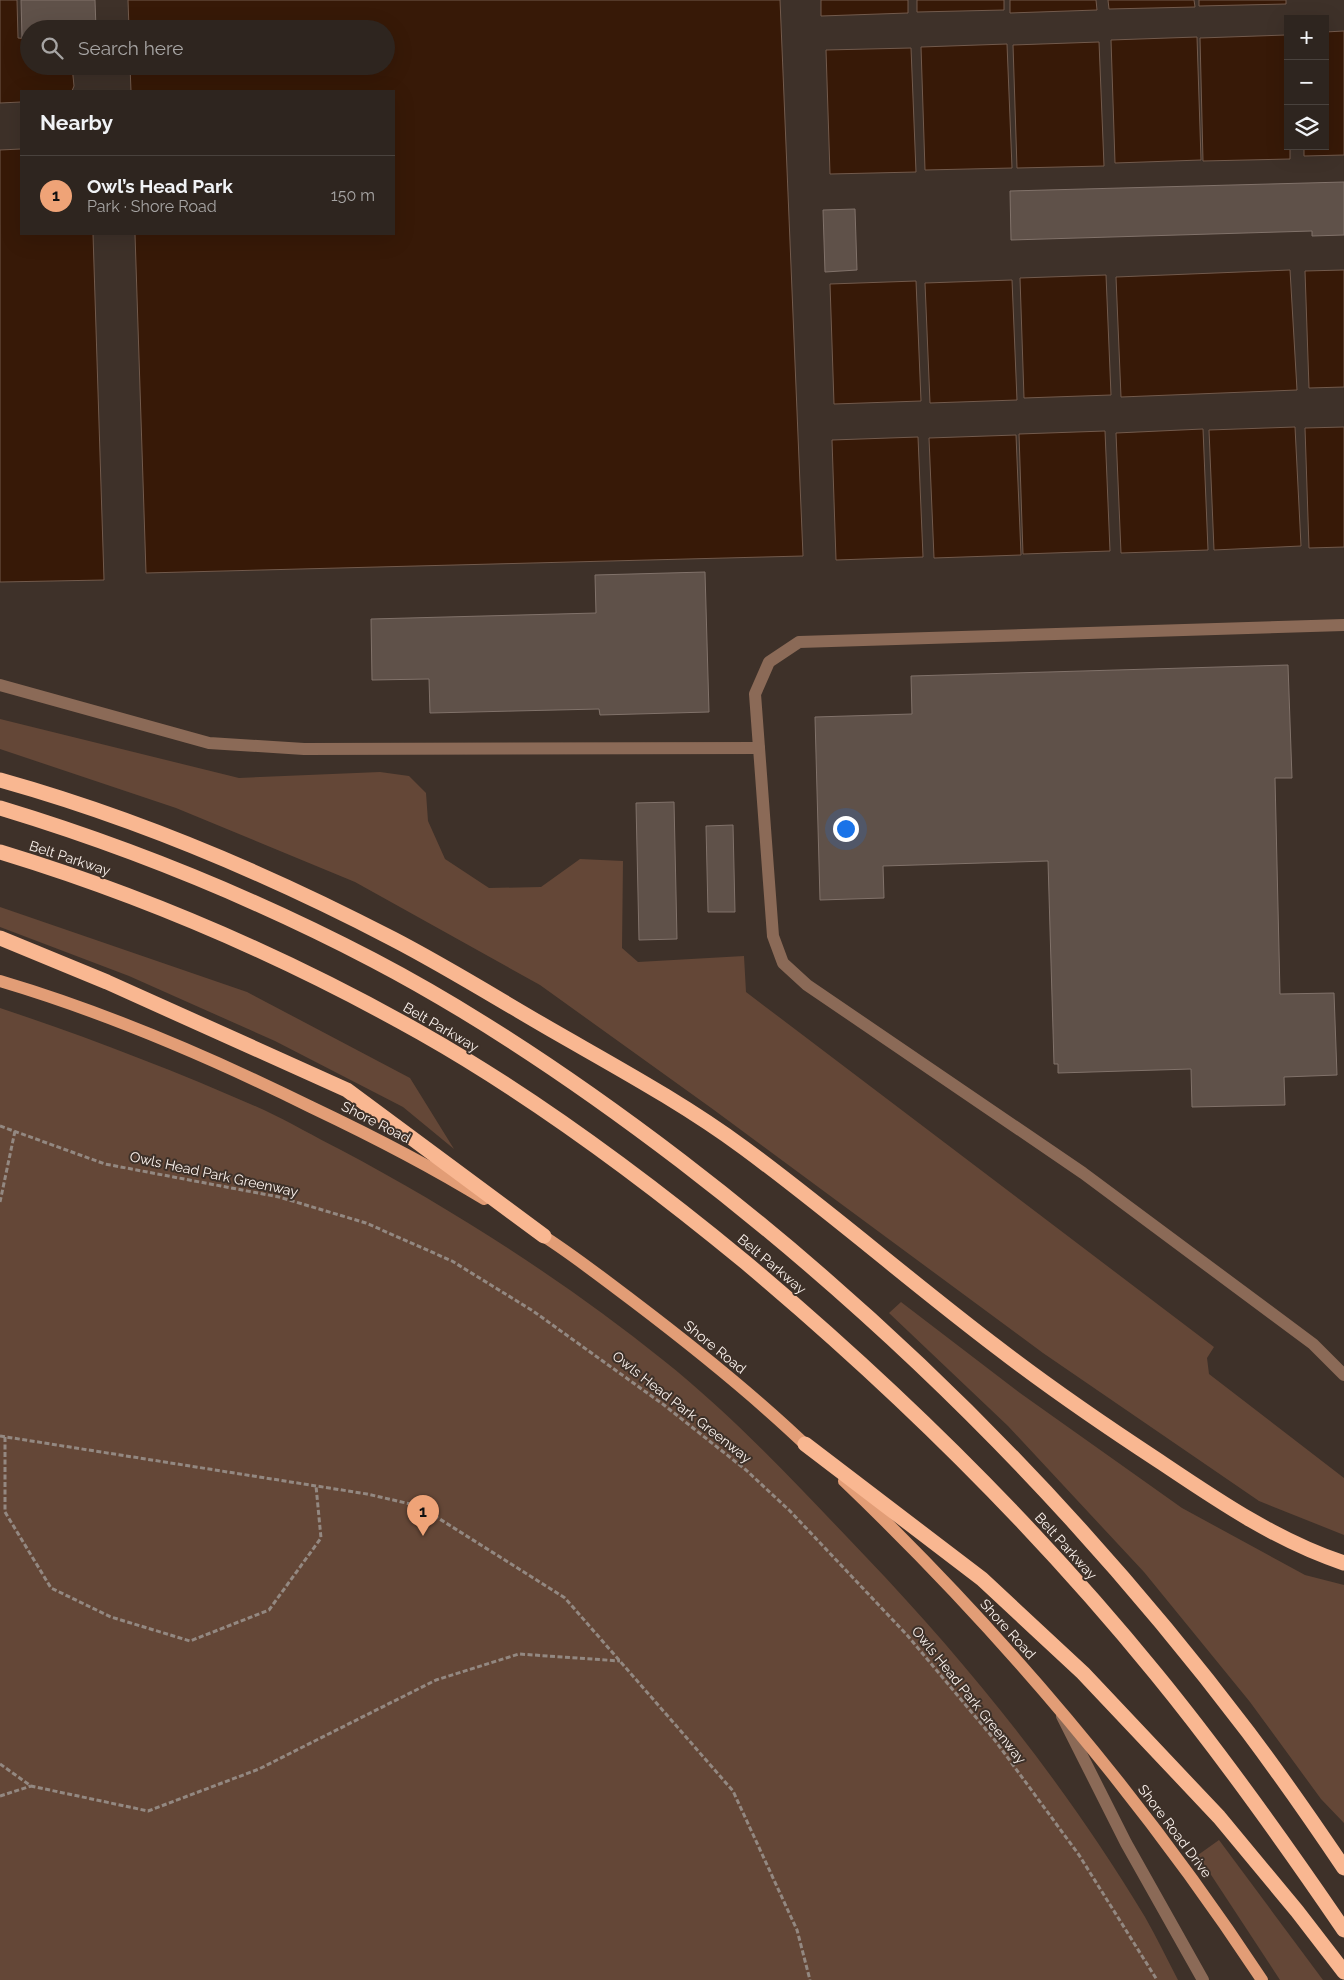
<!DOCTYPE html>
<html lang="en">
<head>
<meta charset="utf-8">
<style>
	:root { --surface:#2e251f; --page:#362d28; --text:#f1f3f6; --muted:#a7a5a4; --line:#49423d; --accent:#efa377 }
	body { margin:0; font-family:Raleway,sans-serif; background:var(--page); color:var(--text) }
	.controls { position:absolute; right:15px; top:15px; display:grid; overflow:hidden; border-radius:0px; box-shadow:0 5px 20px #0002 }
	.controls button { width:45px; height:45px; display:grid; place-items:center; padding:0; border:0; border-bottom:1px solid var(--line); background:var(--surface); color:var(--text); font:25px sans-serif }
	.you { position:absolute; left:845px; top:828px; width:18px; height:18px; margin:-12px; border:4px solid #fff; border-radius:50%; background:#1a73e8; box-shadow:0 0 0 8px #1a73e833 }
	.badge { display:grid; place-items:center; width:32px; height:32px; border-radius:50%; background:var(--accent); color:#111; font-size:16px; font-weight:700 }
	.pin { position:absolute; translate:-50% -41px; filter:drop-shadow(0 1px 2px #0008) }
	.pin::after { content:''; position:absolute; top:26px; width:18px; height:15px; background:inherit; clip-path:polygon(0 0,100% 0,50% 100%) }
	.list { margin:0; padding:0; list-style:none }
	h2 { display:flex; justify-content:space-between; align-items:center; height:65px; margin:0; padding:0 20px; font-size:21px }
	h2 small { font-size:16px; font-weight:400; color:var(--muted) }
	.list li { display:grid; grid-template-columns:32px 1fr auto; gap:15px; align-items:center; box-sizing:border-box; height:80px; padding:0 20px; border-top:1px solid var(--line) }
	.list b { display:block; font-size:19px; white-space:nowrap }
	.list p { margin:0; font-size:16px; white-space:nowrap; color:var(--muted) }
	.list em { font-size:16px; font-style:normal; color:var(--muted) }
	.icon { flex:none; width:28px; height:28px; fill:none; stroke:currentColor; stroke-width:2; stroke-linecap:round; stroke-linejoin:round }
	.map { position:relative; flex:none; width:1344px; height:1980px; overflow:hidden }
	.search { position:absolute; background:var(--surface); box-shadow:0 5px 20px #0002; left:20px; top:20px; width:375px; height:55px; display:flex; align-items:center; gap:12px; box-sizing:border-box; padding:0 18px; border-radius:28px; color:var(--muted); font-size:19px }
	.panel { position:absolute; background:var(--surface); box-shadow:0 5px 20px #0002; left:20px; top:90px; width:375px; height:145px; border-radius:0px }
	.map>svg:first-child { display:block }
	.green { fill:#644737 }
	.water { fill:#371907; stroke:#725a4c }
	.building { fill:#5f5149; stroke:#81726a }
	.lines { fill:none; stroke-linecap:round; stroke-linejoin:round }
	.path { stroke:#938881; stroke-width:3; stroke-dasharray:5 2.5; stroke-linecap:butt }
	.minor { stroke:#8b6a57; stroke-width:12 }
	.major { stroke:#e29d76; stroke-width:12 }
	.highway { stroke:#f9b791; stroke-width:15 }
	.labels { text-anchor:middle; stroke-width:4; stroke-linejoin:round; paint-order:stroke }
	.street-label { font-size:14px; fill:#fbf2ed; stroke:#3e3129 }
</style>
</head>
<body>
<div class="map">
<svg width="1344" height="1980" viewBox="0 0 1344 1980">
	<rect width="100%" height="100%" fill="#3e3129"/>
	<g class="green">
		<path d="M 0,719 L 239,778 L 380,772 L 409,776 L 426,793 L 428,821 L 445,859 L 489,888 L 541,887 L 580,859 L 623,861 L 622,948 L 638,962 L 744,956 L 746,992 L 1214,1347 L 1207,1358 L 1209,1374 L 1344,1478 L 1344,1535 L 1259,1501 L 1043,1353 L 714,1110 L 540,985 L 355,882 L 176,808 L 0,749 Z"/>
		<path d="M 0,907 L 247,992 L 410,1078 L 454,1149 L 403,1107 L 275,1041 L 129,976 L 0,927 Z"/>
		<path d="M 0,1008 C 90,1038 178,1072 264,1110 C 290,1122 315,1137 341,1150 C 454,1210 563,1280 663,1360 C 736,1418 802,1490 866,1557 C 971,1667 1067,1787 1145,1917 C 1157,1938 1167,1959 1178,1980 L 0,1980 Z"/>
		<path d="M 901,1302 L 1020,1393 L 1182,1508 L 1305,1575 L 1344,1585 L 1344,1823 L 1321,1799 L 1250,1702 L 1144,1572 L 1008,1426 L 889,1313 Z"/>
		<path d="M 1219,1840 L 1323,1980 L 1280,1980 L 1198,1855 Z"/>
	</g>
	<g class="water">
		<path d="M 0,0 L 17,0 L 18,38 L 29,39 L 29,66 L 72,66 L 74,86 L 72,91 L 21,91 L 21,102 L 0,103 Z"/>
		<path d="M 128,0 L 780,0 L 803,556 L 146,573 L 135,234 L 394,234 L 394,91 L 131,91 L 130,66 L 386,66 L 386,29 L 129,29 Z"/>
		<path d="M 821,0 L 908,0 L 908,13 L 821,16 Z"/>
		<path d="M 917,0 L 1004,0 L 1004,10 L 917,12 Z"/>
		<path d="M 1010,0 L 1096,0 L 1097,10 L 1010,13 Z"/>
		<path d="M 1108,0 L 1194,0 L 1195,7 L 1109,9 Z"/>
		<path d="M 1199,0 L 1286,0 L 1286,4 L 1199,6 Z"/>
		<path d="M 1344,31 L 1344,155 L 1304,156 L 1304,146 L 1325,146 L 1325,32 Z"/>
		<path d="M 1286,35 L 1288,146 L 1290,146 L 1290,159 L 1203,161 L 1200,38 Z"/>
		<path d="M 1197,37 L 1201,160 L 1115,163 L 1111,40 Z"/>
		<path d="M 1099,42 L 1104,166 L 1017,168 L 1013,45 Z"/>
		<path d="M 1007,44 L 1012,168 L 925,170 L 921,47 Z"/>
		<path d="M 911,48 L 916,172 L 830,174 L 826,50 Z"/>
		<path d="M 21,149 L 21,234 L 93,234 L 104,580 L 0,582 L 0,150 Z"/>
		<path d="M 1290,270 L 1297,390 L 1121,397 L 1116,277 Z"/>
		<path d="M 1344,270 L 1344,387 L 1309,388 L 1305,271 Z"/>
		<path d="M 1106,275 L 1111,395 L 1024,398 L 1020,278 Z"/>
		<path d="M 1012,280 L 1017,400 L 930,403 L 925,283 Z"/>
		<path d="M 916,281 L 921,401 L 834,404 L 830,284 Z"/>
		<path d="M 1295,427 L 1301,546 L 1214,550 L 1209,430 Z"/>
		<path d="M 1344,427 L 1344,547 L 1309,548 L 1305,428 Z"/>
		<path d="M 1203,429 L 1208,550 L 1121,553 L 1116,433 Z"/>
		<path d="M 1105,431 L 1110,551 L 1023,554 L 1019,434 Z"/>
		<path d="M 1016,435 L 1021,555 L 934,558 L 929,438 Z"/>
		<path d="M 918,437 L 923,557 L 836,560 L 832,440 Z"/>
	</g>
	<g class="building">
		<path d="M 21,0 L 95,0 L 96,29 L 29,29 L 29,38 L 22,38 Z"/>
		<path d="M 1344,182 L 1344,235 L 1312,236 L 1312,231 L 1011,240 L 1010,191 Z"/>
		<path d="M 855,209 L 857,270 L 825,272 L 823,210 Z"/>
		<path d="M 705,572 L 709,712 L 600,715 L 599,709 L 430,713 L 429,679 L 372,680 L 371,619 L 596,613 L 595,575 Z"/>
		<path d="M 1288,665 L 1292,778 L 1275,778 L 1280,994 L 1334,993 L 1337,1075 L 1284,1077 L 1285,1105 L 1192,1107 L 1191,1069 L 1058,1073 L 1058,1064 L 1054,1064 L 1048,861 L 883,866 L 884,898 L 820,900 L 815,717 L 912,714 L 911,676 Z"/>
		<path d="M 674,802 L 677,939 L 639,940 L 636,803 Z"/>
		<path d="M 733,825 L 735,912 L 708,912 L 706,826 Z"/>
	</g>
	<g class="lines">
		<g class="path">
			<path d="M 0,1126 L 105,1164 L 279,1197 L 366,1223 L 452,1261 L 533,1311 L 664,1405 L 746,1470 L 790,1511 L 907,1635 L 994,1739 L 1079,1855 L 1157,1980"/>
			<path d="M 0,1202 L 15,1131"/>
			<path d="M 0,1436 L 367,1494 L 419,1506 L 565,1598 L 733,1791 L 797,1930 L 810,1980"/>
			<path d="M 5,1437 L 5,1512 L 51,1588 L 111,1617 L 190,1641 L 269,1610 L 321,1538 L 316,1486"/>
			<path d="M 0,1764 L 31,1786 L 148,1811 L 259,1769 L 436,1680 L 519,1654 L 620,1661"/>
			<path d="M 0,1796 L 31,1786"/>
		</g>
		<g class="minor">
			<path d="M 1344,625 L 799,642 L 769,662 L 755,694 L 773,936 L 783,963 L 807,985 L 1083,1173 L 1313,1344 L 1344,1375"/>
			<path d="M 0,685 L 209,743 L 304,749 L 759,748"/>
			<path d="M 1062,1716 L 1126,1843 L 1203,1980"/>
		</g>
		<g class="major">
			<path d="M 0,981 C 108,1013 210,1057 311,1107 C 370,1135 429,1165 484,1199"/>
			<path d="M 537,1232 C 571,1253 602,1278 633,1301 C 695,1348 755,1396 811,1450"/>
			<path d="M 844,1481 C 1001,1631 1142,1798 1262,1980"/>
		</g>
		<g class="highway">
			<path d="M 0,780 C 136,818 268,874 393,939 C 447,967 498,999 550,1029 C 616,1067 683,1103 744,1148 C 831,1212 912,1283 998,1348 C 1050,1388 1104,1425 1159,1461 C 1217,1500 1277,1541 1344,1563"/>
			<path d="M 0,808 C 129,847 254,898 373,960 C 482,1017 584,1087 681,1161 C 895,1325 1085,1517 1248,1732 C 1281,1776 1313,1822 1344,1868"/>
			<path d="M 0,852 C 148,897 286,957 421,1033 C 536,1098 643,1178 745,1262 C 894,1387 1033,1523 1156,1674 C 1223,1756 1284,1842 1344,1930"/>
			<path d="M 0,938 L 107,982 L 347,1090 L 544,1236"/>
			<path d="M 805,1444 L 982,1579 L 1083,1673 L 1219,1817 L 1297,1911 L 1344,1972"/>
		</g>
	</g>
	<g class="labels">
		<g class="street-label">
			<text transform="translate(70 858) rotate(18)" y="5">Belt Parkway</text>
			<text transform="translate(441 1027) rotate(30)" y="5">Belt Parkway</text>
			<text transform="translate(376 1122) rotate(27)" y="5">Shore Road</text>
			<text transform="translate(214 1174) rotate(12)" y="5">Owls Head Park Greenway</text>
			<text transform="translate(772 1264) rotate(40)" y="5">Belt Parkway</text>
			<text transform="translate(715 1347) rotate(39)" y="5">Shore Road</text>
			<text transform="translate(682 1407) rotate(38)" y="5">Owls Head Park Greenway</text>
			<text transform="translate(1066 1546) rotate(48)" y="5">Belt Parkway</text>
			<text transform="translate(1008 1629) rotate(48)" y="5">Shore Road</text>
			<text transform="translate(969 1695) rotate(51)" y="5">Owls Head Park Greenway</text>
			<text transform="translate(1175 1831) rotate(53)" y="5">Shore Road Drive</text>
		</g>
	</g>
</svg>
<div class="controls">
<button>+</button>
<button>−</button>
<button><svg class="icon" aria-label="layers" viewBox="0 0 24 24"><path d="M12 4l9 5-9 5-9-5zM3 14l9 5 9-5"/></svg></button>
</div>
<div class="you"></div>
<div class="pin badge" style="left:423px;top:1536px">1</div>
<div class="search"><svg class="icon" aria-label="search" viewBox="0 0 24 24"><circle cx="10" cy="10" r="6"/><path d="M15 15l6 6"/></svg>Search here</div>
<section class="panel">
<h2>Nearby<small></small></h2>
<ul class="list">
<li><span class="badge">1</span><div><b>Owl’s Head Park</b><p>Park · Shore Road</p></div><em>150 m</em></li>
</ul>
</section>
</div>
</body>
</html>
